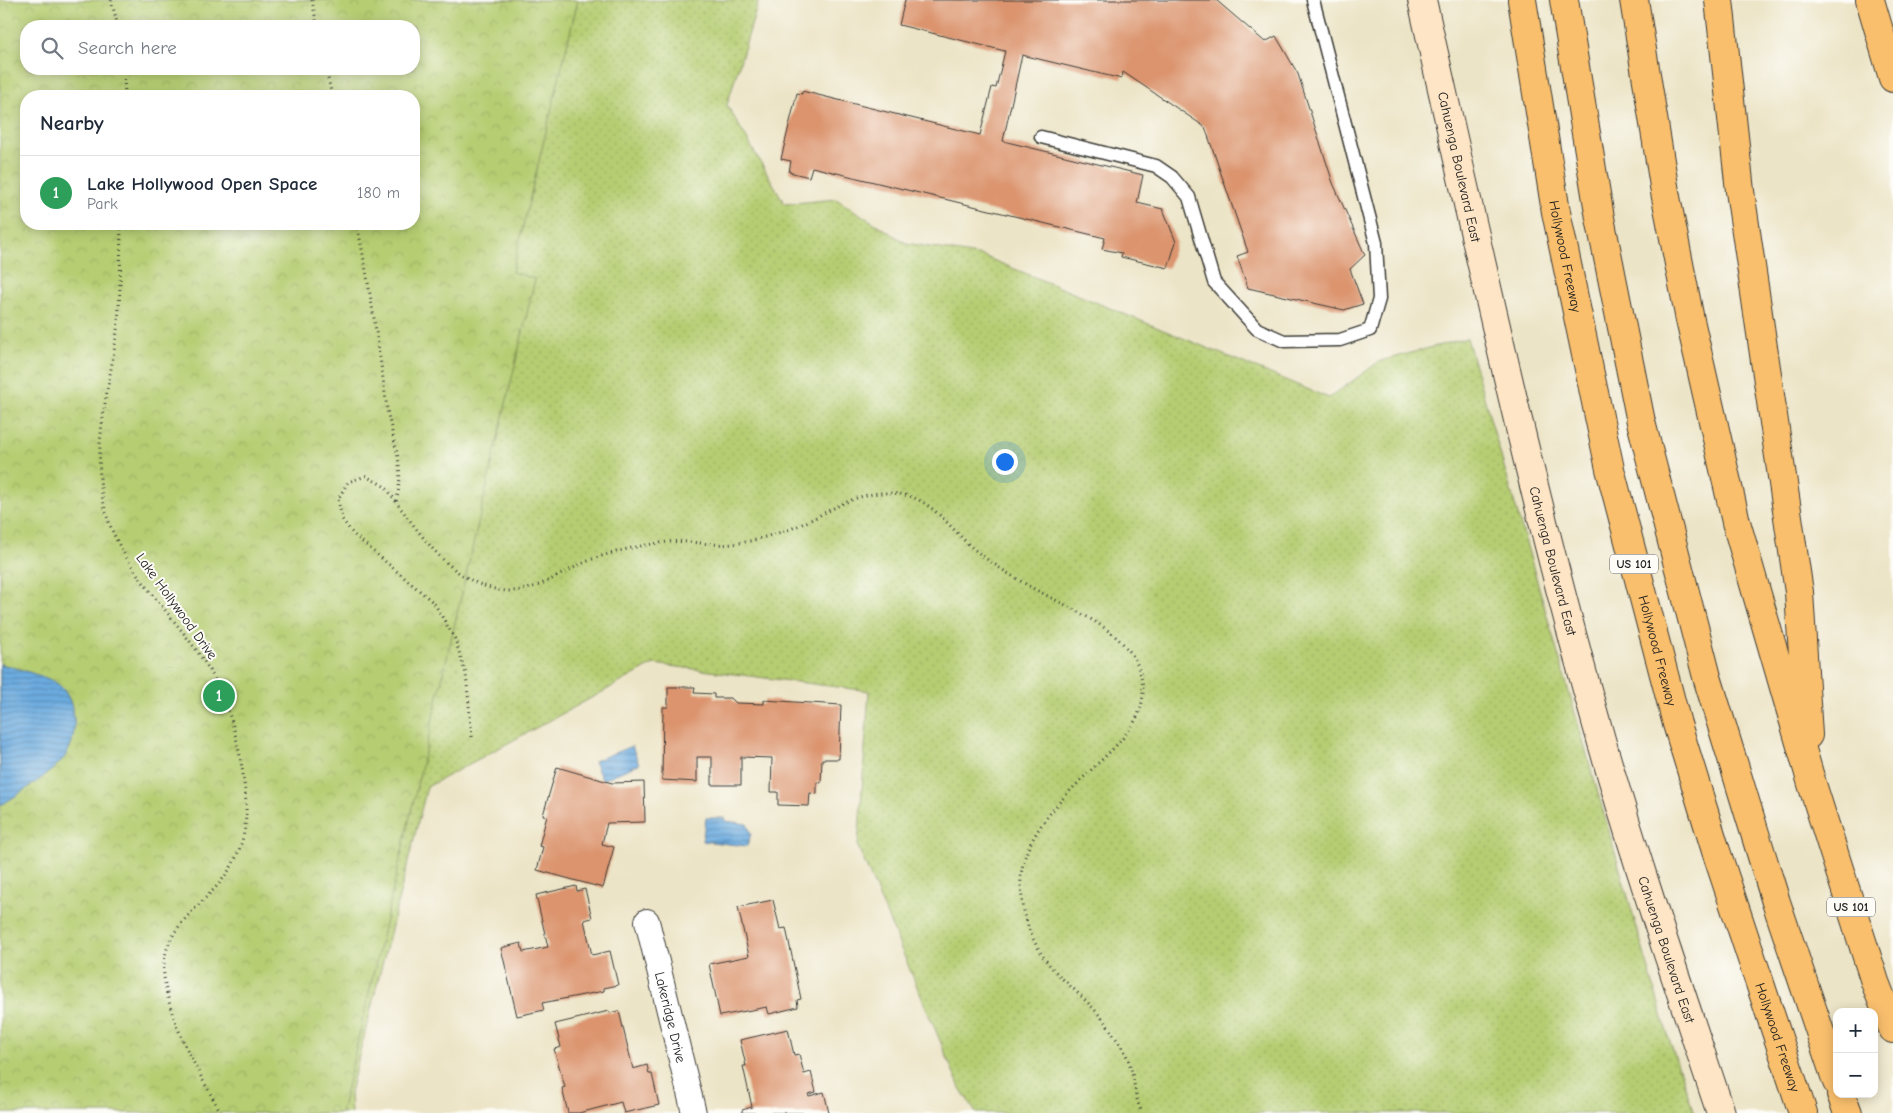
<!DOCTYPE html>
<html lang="en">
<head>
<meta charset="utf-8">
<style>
	:root { --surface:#fff; --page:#f6f6f7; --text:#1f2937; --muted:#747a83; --line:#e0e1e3; --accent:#0b8043 }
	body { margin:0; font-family:"Comic Neue",sans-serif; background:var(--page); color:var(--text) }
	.controls { position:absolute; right:15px; bottom:15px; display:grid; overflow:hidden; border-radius:10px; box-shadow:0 2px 12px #0003 }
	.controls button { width:45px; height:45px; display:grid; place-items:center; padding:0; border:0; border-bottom:1px solid var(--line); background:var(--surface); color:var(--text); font:25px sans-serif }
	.you { position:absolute; left:1004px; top:461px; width:18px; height:18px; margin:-12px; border:4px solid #fff; border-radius:50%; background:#1a73e8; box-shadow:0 0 0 8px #1a73e833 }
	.badge { display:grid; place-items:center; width:32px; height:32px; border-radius:50%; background:var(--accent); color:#fff; font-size:16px; font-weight:700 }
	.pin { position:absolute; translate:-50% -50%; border:2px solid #fff; box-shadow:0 1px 5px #0006 }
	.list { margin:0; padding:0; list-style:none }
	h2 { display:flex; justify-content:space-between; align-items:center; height:65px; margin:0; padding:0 20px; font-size:21px }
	h2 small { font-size:16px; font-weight:400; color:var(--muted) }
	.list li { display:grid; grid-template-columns:32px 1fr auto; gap:15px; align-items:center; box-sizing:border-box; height:75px; padding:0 20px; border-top:1px solid var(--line) }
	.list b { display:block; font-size:19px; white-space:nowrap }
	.list p { margin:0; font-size:16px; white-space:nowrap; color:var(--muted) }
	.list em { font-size:16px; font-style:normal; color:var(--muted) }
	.icon { flex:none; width:28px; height:28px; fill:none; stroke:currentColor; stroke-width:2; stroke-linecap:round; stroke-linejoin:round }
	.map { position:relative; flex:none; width:1893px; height:1113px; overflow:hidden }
	.search { position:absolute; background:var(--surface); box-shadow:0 2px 12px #0003; left:20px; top:20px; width:400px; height:55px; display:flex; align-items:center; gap:12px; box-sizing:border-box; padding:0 18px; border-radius:20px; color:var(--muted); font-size:19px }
	.panel { position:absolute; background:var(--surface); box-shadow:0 2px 12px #0003; left:20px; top:90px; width:400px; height:140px; border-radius:20px }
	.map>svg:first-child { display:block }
	.grass { fill:url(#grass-dots); stroke:#697447 }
	.park { fill:url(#park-crowns); stroke:#697447; fill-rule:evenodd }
	.water { fill:url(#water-rules); stroke:#44647e }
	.building { fill:#db946e }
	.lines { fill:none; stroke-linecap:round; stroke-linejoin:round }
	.lane-casing { stroke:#3b3a36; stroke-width:15 }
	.street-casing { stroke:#3b3a36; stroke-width:26 }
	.secondary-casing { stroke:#3b3a36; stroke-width:30 }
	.primary-casing { stroke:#3b3a36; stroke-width:30 }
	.highway-casing { stroke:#3b3a36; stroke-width:30 }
	.path { stroke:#3b3a36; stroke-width:3; stroke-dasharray:1 4; stroke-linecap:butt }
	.lane { stroke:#fff; stroke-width:12 }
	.street { stroke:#fff; stroke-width:24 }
	.secondary { stroke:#fde5c5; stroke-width:28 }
	.primary { stroke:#f9bf6d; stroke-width:28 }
	.highway { stroke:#f9bf6d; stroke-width:28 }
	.labels { text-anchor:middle; stroke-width:4; stroke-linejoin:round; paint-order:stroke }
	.shield { fill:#fdfcf7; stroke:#605f5e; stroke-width:1 }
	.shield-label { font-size:12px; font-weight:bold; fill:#1c1c1c }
	.street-label { font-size:14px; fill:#1c1c1c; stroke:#fdfcf7 }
</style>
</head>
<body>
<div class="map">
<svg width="1893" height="1113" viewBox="0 0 1893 1113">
	<defs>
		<pattern id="grass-dots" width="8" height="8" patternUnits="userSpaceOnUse" patternTransform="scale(1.25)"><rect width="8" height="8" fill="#b6cd72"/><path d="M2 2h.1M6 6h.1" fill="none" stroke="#9caf62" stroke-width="1.8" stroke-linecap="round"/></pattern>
		<pattern id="park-crowns" width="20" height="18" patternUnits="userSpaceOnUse" patternTransform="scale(1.25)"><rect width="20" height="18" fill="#b6cd72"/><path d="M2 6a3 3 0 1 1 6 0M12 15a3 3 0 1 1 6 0" fill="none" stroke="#9caf62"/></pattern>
		<pattern id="water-rules" width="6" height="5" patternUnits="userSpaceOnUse" patternTransform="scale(1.25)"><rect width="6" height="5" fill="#6cabdf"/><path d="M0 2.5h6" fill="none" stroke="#588ab4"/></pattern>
	</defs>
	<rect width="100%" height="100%" fill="#fdfcf7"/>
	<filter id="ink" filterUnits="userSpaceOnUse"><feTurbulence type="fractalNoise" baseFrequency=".02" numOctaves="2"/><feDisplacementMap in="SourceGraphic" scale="10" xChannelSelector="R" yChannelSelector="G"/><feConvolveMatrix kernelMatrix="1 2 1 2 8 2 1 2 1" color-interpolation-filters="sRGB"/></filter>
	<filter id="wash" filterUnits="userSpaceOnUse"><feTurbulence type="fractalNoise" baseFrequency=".0096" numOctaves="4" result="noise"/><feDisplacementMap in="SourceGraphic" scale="20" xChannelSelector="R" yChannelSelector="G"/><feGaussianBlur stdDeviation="1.12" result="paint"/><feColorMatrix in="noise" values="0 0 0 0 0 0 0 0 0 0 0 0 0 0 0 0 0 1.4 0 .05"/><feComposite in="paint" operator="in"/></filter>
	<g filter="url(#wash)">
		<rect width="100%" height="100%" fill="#ece4c6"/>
		<path class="grass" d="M 136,0 L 759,0 L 727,105 L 785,204 L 836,199 L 906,243 L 983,256 L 1329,398 L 1380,361 L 1467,338 L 1668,1036 L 1694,1113 L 976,1113 L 960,1088 L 858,847 L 869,691 L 654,664 L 427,787 L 350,1092 L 351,1113 L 248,1113 L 414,224 L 414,26 Z"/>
		<path class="park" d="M 0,0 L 578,0 L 512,272 L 535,279 L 341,1113 L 0,1113 ZM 26,26 L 414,26 L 414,69 L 26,69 ZM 26,96 L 414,96 L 414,224 L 26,224 Z"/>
		<g class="water">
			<path d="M 0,664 C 12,667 49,677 58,684 C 77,700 79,735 66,755 C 56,771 17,795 0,806 Z"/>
			<path d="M 632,746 L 639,764 L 602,780 L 594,761 Z"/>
			<path d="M 706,818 L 724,818 L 726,821 L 747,824 L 751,834 L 747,846 L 702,841 Z"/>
		</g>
		<g id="blocks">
			<g class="building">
				<path d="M 905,0 L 1216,0 L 1265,42 L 1276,36 L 1298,74 L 1333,183 L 1365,255 L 1350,269 L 1363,304 L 1344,310 L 1248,288 L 1237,256 L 1248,252 L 1205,127 L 1123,72 L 1122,79 L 1022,55 L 1003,141 L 1143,175 L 1137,203 L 1163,209 L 1176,242 L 1168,268 L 1121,257 L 1122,253 L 1102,249 L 1105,238 L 812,167 L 809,177 L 789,172 L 791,161 L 781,159 L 797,93 L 802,94 L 802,91 L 980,135 L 992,87 L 996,88 L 1005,51 L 899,25 Z"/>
				<path d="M 668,687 L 695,687 L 694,693 L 714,694 L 714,698 L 731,698 L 736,703 L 764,704 L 764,700 L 841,705 L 839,759 L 822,759 L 821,783 L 817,782 L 817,794 L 810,793 L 809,806 L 778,805 L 778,792 L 771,792 L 772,758 L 741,757 L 741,785 L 712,785 L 712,757 L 697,757 L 697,782 L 662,780 L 663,707 L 668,707 Z"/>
				<path d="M 557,767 L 612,783 L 644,782 L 645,822 L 607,823 L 602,844 L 614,847 L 603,888 L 537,870 L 543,847 L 539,846 L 547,816 L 543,815 Z"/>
				<path d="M 576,886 L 577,891 L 585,889 L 592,918 L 584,920 L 592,955 L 610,951 L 618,985 L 604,988 L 604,991 L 542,1003 L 544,1010 L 517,1016 L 501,948 L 521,943 L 523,952 L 548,947 L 536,895 Z"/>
				<path d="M 773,900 L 780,929 L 786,928 L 801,999 L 797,1000 L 798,1007 L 769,1014 L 767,1007 L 720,1016 L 709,964 L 749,956 L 738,907 Z"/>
				<path d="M 609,1011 L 610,1013 L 619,1011 L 633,1069 L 647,1065 L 649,1074 L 652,1074 L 659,1105 L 624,1113 L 621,1102 L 579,1113 L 568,1113 L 562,1088 L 565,1087 L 554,1049 L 561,1047 L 555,1024 Z"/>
				<path d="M 788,1029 L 794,1055 L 799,1054 L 804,1074 L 811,1072 L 816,1092 L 808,1094 L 809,1096 L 824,1092 L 829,1113 L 742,1113 L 742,1110 L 752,1107 L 743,1066 L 746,1066 L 740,1040 Z"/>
			</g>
		</g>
	</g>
	<g filter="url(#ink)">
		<use href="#blocks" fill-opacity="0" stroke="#3b3a36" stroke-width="1"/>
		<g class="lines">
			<g class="lane-casing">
				<path id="lane" d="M 1041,137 L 1156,166 L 1172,177 L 1189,197 L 1214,282 L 1257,329 L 1284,341 L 1340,340 L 1370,330 L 1379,299 L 1376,243 L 1313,0"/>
			</g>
			<g class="street-casing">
				<g id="street">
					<path id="s1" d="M 647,921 L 694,1113"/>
				</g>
			</g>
			<g class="secondary-casing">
				<g id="secondary">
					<path id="s2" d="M 1422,0 C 1478,248 1532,498 1602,743 C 1638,868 1680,990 1721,1113"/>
				</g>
			</g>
			<g class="primary-casing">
				<path id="primary" d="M 1870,0 L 1893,78"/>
			</g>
			<g class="highway-casing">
				<g id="highway">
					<path id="s3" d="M 1522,0 L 1556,212 L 1610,469 L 1677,724 L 1716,851 L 1803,1113"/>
					<path d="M 1564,0 L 1600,218 L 1641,422 L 1707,677 L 1776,902 L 1837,1082"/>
					<path d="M 1634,0 L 1665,192 L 1690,320 L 1736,522 L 1812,784 L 1875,982 L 1893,1029"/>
					<path d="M 1719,0 L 1740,191 L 1799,592 L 1808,735"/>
					<path d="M 1841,1094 L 1848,1113"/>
				</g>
			</g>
			<g class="path">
				<path d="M 111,0 L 118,26"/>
				<path d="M 312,0 L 317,26"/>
				<path d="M 124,69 L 125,96"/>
				<path d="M 326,69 L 332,96"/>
				<path d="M 121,224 C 120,256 121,289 118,321 C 112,383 89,447 105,509 C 120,570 179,618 210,671 C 231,707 241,750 245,792 C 248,818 245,843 231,867 C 207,908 155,925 165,984 C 173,1030 199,1073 221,1113"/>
				<path d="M 357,224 C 369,283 378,341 386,401 C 390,438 407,463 396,502"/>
				<path d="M 472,737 L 466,674 L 455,639 L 434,603 L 353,534 L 342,519 L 338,499 L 348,482 L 366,476 C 372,480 380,483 385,487 C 391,493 396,503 402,510 C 428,544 453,581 499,590 C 538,597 569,564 605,555 C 625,549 647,544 668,542 C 690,540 711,546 733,544 C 749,542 766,537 781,532 C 826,519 857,482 909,496 C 936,504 954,533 975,550 C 991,563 1010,575 1029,586 C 1062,605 1121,627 1137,664 C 1158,715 1119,742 1088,773 C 1059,801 1018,842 1021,886 C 1022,907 1027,930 1038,948 C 1050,971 1073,987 1091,1006 C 1102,1017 1112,1032 1121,1046 C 1137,1070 1131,1090 1142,1113"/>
			</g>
			<use href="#lane" class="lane"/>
			<use href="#street" class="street"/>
			<use href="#secondary" class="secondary"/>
			<use href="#primary" class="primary"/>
			<use href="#highway" class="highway"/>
		</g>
	</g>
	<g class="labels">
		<g class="shield">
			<rect x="1610" y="554.5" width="48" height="19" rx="4"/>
			<rect x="1827" y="897.5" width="48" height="19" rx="4"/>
		</g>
		<g class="shield-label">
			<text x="1634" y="568">US 101</text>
			<text x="1851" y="911">US 101</text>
		</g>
		<g class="street-label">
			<text dy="5" stroke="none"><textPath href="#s2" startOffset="171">Cahuenga Boulevard East</textPath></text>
			<text dy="5" stroke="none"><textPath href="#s3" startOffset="260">Hollywood Freeway</textPath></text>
			<text dy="5" stroke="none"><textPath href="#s2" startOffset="576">Cahuenga Boulevard East</textPath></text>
			<text transform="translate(177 606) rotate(54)" y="5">Lake Hollywood Drive</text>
			<text dy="5" stroke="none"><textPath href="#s3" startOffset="665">Hollywood Freeway</textPath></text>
			<text dy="5" stroke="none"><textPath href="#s2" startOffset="981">Cahuenga Boulevard East</textPath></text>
			<text dy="5" stroke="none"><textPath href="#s1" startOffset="99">Lakeridge Drive</textPath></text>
			<text dy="5" stroke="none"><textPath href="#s3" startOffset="1070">Hollywood Freeway</textPath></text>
		</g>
	</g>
</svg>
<div class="controls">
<button>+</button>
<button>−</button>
</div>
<div class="you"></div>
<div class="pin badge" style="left:219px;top:696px;background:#2e9e5b">1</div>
<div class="search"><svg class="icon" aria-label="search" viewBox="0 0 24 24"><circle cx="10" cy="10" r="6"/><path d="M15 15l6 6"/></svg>Search here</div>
<section class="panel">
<h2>Nearby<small></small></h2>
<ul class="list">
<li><span class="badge" style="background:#2e9e5b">1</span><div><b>Lake Hollywood Open Space</b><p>Park</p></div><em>180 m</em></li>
</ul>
</section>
</div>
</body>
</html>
